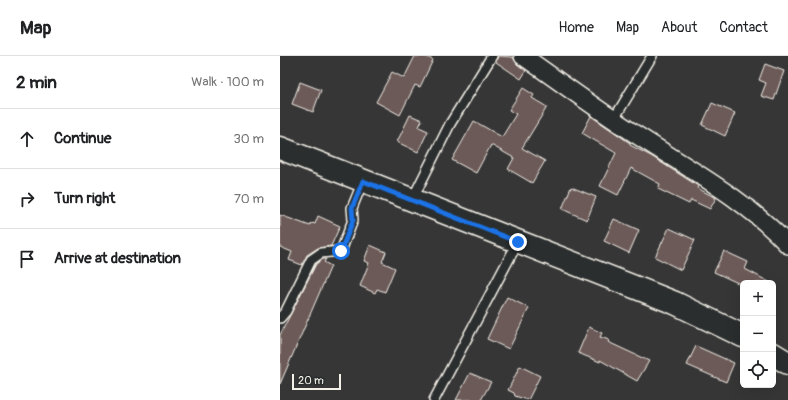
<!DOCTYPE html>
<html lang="en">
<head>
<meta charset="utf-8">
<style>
	:root { --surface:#fff; --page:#f2f2f2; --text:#202124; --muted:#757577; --line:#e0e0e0 }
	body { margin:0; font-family:Pangolin,sans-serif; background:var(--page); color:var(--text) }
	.controls { position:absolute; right:12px; bottom:12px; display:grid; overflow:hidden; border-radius:6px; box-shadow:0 4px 16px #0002 }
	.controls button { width:36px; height:36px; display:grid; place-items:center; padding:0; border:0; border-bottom:1px solid var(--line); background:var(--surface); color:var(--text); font:20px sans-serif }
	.scale { position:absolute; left:12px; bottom:10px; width:49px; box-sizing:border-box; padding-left:4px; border:2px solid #f4f1e8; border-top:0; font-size:11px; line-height:14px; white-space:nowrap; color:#f4f1e8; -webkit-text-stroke:3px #2a2d2e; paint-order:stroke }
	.stop { position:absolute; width:12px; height:12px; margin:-9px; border:3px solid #1a73e8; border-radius:50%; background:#fff }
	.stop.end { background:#1a73e8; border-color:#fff; box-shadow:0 1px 4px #0008 }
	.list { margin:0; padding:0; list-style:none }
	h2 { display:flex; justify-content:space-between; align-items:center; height:52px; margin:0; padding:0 16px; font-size:17px }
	h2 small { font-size:13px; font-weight:400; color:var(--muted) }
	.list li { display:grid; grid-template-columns:26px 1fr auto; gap:12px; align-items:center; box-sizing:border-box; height:60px; padding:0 16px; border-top:1px solid var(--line) }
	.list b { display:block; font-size:15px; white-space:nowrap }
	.list em { font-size:13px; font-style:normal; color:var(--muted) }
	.icon { flex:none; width:22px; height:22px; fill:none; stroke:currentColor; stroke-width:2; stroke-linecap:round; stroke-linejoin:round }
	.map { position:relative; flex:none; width:508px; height:344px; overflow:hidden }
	header { display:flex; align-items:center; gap:24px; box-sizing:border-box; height:56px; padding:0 20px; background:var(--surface); border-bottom:1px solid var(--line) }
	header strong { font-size:19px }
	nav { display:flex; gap:22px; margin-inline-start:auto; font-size:14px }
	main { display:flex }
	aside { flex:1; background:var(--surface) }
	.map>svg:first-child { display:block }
	.building { fill:#6c5a59; stroke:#f4f1e8 }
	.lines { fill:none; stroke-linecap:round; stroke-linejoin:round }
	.service-casing { stroke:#f4f1e8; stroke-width:12 }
	.minor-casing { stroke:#f4f1e8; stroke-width:20 }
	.tertiary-casing { stroke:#f4f1e8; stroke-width:25 }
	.service { stroke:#2a2d2e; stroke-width:9 }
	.minor { stroke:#2a2d2e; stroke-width:17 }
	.tertiary { stroke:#2a2d2e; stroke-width:22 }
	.route { stroke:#1a73e8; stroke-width:5 }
</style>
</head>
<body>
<header>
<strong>Map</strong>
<nav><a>Home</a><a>Map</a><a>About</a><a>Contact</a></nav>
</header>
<main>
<aside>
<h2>2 min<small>Walk · 100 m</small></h2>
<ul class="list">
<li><svg class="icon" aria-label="ahead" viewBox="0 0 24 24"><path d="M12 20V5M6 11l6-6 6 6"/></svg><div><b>Continue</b></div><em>30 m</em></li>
<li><svg class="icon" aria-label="right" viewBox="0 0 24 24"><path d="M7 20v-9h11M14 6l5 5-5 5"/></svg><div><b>Turn right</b></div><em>70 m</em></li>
<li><svg class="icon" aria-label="arrive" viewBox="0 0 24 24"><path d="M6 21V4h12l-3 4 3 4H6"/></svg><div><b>Arrive at destination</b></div></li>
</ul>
</aside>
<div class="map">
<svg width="508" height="344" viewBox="0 0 508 344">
	<rect width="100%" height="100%" fill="#373637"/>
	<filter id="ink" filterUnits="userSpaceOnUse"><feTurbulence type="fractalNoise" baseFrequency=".025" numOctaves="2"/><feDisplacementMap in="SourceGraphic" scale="8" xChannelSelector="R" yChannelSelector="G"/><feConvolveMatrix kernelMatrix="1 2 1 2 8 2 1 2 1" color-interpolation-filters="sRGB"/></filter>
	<g filter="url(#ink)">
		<g class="building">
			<path d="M 135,0 L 145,0 L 153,4 L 140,31 L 135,29 L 120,59 L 96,46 L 112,16 L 124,22 Z"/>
			<path d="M 218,0 L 233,1 L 237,8 L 246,15 L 241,23 L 216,6 Z"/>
			<path d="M 485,8 L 504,15 L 494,44 L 481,40 L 486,27 L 479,24 Z"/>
			<path d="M 20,26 L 41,34 L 33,56 L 12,48 Z"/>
			<path d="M 243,32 L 254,39 L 252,42 L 267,51 L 242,92 L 265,105 L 252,127 L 228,113 L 234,102 L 211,89 L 196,117 L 172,104 L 194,65 L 222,81 L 236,58 L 229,54 Z"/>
			<path d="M 432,47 L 455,57 L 445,80 L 422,69 Z"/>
			<path d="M 130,59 L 142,64 L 139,71 L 148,75 L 138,96 L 117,86 Z"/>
			<path d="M 311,60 L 350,87 L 350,89 L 371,100 L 418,130 L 417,132 L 436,142 L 430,153 L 411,144 L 409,148 L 378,133 L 380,128 L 351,112 L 338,139 L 320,130 L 336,97 L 302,77 Z"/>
			<path d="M 291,131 L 316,141 L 307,164 L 282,153 Z"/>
			<path d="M 0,159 L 30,170 L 32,167 L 35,168 L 38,160 L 60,170 L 51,190 L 38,192 L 27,199 L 22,209 L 9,204 L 12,196 L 0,191 Z"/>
			<path d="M 334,163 L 359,174 L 349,197 L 324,185 Z"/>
			<path d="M 389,172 L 415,184 L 401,214 L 375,201 Z"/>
			<path d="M 90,189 L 106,196 L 102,206 L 115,212 L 105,236 L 97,233 L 95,237 L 80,230 L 89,207 L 84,205 Z"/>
			<path d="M 444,195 L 468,206 L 465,213 L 491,227 L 458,227 L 434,216 Z"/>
			<path d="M 43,203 L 46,203 L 44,206 L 51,210 L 0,328 L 0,279 L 36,208 Z"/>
			<path d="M 227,241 L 249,252 L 229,293 L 207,283 Z"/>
			<path d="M 309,271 L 322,277 L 320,281 L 329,284 L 328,286 L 369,305 L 357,325 L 320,304 L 320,306 L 298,297 Z"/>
			<path d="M 416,290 L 454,307 L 446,326 L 407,309 Z"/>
			<path d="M 240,310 L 260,320 L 248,344 L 235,340 L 234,337 L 228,334 Z"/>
			<path d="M 190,317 L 211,326 L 201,344 L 176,344 Z"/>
		</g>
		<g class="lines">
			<g class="service-casing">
				<g id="service">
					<path d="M 334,63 L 372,0"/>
					<path d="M 132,144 L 170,68 L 212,0"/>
					<path d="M 0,262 L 6,255 L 31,204 L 41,197 L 61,195 L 73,164 L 72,152 L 83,125"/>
					<path d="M 154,344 L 238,186"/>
				</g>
			</g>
			<g class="minor-casing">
				<path id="minor" d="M 243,0 C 283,28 322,57 363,83 C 414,116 466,144 508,189"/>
			</g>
			<g class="tertiary-casing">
				<g id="tertiary">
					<path d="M 0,92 L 395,247 L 463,280"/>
					<path d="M 493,298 L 508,307"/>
				</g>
			</g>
			<use href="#service" class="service"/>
			<use href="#minor" class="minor"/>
			<use href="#tertiary" class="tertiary"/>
		</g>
	</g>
	<g class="lines" filter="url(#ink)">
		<path class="route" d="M 61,195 L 73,164 L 72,152 L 83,125 L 238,186"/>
	</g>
</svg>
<div class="controls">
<button>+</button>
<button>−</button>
<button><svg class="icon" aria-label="locate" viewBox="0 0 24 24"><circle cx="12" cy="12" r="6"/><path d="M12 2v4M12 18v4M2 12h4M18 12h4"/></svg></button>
</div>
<div class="scale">20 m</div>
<div class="stop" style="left:61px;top:195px"></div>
<div class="stop end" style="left:238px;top:186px"></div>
</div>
</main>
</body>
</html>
